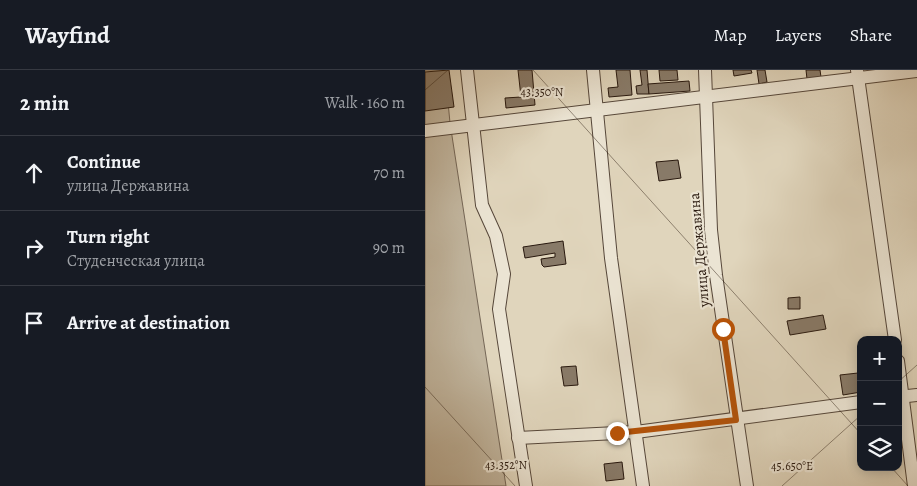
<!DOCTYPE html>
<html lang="en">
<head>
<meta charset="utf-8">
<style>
	:root { --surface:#171b24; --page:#20242c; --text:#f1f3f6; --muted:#9ea1a6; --line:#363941 }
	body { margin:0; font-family:Alegreya,serif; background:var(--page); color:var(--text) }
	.controls { position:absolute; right:15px; bottom:15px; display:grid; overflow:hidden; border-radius:10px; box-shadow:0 2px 12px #0003 }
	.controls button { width:45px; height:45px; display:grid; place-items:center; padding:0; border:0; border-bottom:1px solid var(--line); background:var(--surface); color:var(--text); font:25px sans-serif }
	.stop { position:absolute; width:15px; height:15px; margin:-11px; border:4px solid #b45309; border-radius:50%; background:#fff }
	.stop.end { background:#b45309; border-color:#fff; box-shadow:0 1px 5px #0008 }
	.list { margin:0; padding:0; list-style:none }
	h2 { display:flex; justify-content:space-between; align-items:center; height:65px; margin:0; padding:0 20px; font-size:21px }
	h2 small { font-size:16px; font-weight:400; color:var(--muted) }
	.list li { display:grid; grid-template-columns:32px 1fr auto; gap:15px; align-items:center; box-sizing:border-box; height:75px; padding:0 20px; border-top:1px solid var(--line) }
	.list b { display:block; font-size:19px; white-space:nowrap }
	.list p { margin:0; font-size:16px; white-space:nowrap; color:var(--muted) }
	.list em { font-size:16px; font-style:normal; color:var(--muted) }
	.icon { flex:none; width:28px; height:28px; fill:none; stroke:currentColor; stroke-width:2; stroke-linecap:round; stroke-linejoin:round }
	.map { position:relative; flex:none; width:492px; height:416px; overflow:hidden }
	header { display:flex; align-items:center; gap:30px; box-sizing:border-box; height:70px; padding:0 25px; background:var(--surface); border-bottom:1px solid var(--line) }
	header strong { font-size:24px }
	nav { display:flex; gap:28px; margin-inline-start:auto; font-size:18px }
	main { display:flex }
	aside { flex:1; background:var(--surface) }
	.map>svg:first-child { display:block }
	.green { fill:#c1b59e; stroke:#746656 }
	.building { fill:#887a68; stroke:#28180e }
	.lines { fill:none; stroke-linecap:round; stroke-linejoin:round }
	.minor-casing { stroke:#56473a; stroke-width:14 }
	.minor { stroke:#ebe4d3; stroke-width:12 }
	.route { stroke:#b45309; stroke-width:6 }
	.ticks { fill:none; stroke:#28180e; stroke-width:1; stroke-opacity:0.45 }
	.labels { text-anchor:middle; stroke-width:4.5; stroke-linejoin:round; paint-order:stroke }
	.street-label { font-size:15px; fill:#28180e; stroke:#ebe4d3 }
	.ticks-label { font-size:12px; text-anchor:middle; fill:#28180e; stroke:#ebe4d3; stroke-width:4.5; stroke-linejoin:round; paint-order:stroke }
</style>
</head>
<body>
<header>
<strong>Wayfind</strong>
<nav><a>Map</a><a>Layers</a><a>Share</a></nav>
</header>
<main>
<aside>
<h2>2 min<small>Walk · 160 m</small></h2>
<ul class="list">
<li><svg class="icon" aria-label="ahead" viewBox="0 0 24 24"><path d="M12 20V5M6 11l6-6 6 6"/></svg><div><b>Continue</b><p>улица Державина</p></div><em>70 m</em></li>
<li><svg class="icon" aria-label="right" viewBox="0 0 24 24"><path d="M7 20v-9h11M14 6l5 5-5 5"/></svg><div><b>Turn right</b><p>Студенческая улица</p></div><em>90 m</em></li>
<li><svg class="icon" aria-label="arrive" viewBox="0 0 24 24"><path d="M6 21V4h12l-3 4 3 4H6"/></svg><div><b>Arrive at destination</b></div></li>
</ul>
</aside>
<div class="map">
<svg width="492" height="416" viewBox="0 0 492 416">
	<rect width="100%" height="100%" fill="#e0d5bc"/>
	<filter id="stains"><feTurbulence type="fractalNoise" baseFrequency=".004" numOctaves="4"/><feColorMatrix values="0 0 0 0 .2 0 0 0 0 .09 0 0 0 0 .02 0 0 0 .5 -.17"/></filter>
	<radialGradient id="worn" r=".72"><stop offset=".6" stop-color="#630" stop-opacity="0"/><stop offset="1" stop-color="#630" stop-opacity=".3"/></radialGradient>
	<path class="green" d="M 0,0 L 20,0 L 25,53 L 81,416 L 0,416 Z"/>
	<g class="building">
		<path d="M 24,0 L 29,37 L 0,41 L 0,2 Z"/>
		<path d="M 93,0 L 107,0 L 110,35 L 81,38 L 80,28 L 96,27 Z"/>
		<path d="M 191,0 L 205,0 L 207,25 L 184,27 L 183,18 L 193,17 Z"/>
		<path d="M 215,0 L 222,0 L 224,24 L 212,24 L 211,16 L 217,15 Z"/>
		<path d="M 234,0 L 252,0 L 253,10 L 235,11 Z"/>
		<path d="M 308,0 L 326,0 L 327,3 L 309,6 Z"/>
		<path d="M 332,0 L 340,0 L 342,12 L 334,14 Z"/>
		<path d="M 381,0 L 395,0 L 396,7 L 382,9 Z"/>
		<path d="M 264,11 L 265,21 L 224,24 L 223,14 Z"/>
		<path d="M 253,90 L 256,108 L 234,111 L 231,92 Z"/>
		<path d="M 138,171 L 141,194 L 119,197 L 117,195 L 116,189 L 130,187 L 130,183 L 100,188 L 98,177 Z"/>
		<path d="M 375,227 L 375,239 L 363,239 L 363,228 Z"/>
		<path d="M 398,245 L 401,259 L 365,265 L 362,251 Z"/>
		<path d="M 151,296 L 153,315 L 139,316 L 136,297 Z"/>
		<path d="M 433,303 L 436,322 L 418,325 L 415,305 Z"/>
		<path d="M 197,392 L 199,409 L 181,411 L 179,394 Z"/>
	</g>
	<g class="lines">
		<g class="minor-casing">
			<g id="minor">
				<path d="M 42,0 L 57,135 L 71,166 L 79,204 L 74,239 L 101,416"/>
				<path d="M 168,0 L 186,188 L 218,416"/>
				<path d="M 280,0 L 286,160 L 291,205 L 322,416"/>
				<path d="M 432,0 L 470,270"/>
				<path d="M 0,61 L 492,1"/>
				<path d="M 473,291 L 489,416"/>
				<path d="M 473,327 L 492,325"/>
				<path d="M 93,368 L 211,362 L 436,332"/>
			</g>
		</g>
		<use href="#minor" class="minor"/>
	</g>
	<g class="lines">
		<path class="route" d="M 192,363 L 311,350 L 298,259"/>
	</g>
	<path class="ticks" d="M 108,0 L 436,364M 0,20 L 23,0M 473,312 L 492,295M 0,317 L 90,416M 466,397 L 483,416M 357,416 L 436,345"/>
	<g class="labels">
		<g class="street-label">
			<text transform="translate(274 180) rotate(-95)" y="5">улица Державина</text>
		</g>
	</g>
	<g class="ticks-label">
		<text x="117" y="26">43.350°N</text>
		<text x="81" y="399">43.352°N</text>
		<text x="367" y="400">45.650°E</text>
	</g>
	<rect width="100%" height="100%" filter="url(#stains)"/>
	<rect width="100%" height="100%" fill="url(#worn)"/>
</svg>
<div class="controls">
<button>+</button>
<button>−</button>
<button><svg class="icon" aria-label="layers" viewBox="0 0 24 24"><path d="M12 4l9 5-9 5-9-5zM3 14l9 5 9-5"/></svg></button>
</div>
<div class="stop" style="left:298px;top:259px"></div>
<div class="stop end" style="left:192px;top:363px"></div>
</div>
</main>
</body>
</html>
